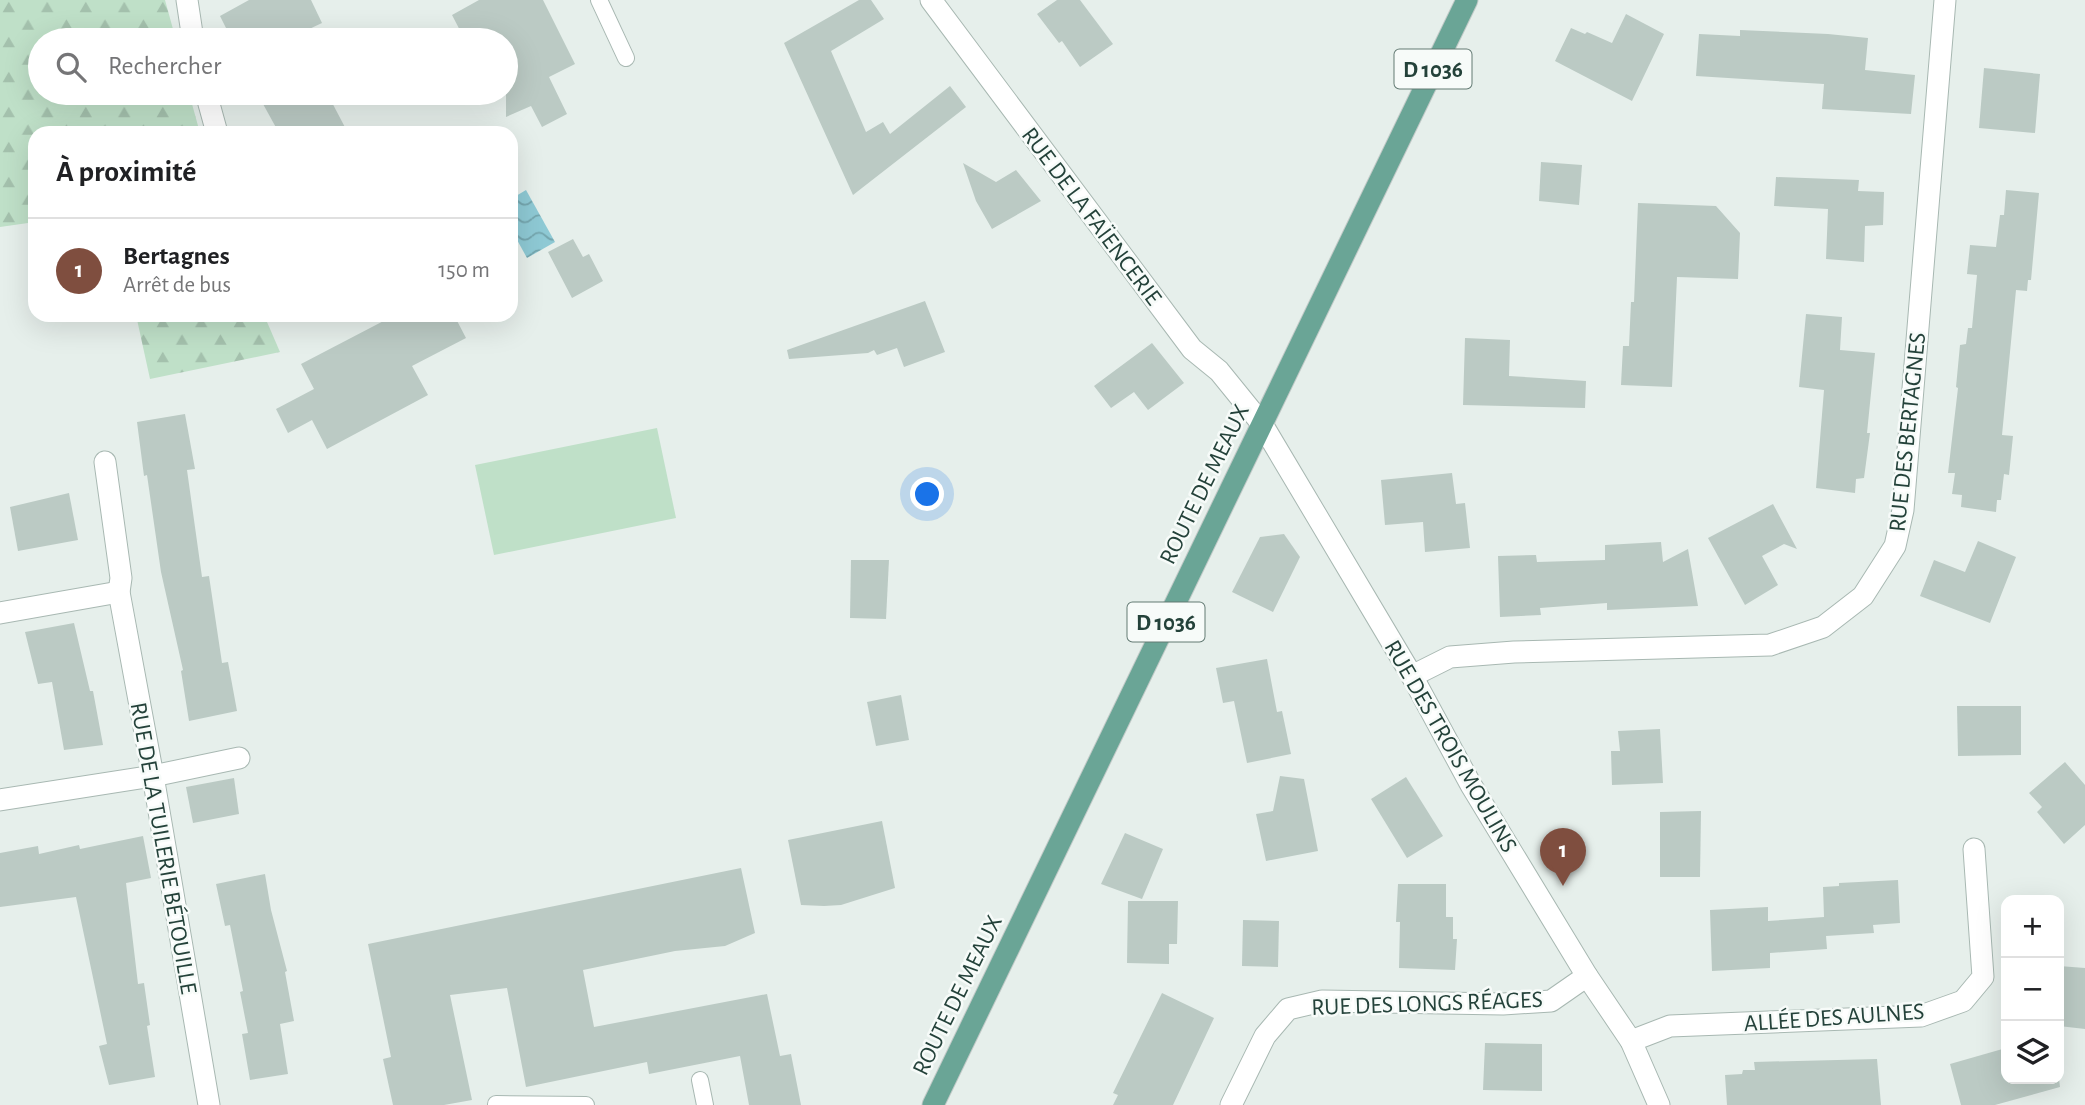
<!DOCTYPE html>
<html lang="fr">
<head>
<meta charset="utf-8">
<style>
	:root { --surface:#fff; --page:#f2f2f2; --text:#202124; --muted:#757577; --line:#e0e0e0; --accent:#7f4e3f }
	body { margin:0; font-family:"Alegreya Sans",sans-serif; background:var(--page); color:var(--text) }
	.controls { position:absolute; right:21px; bottom:21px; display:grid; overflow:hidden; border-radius:14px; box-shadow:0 7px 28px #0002 }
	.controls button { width:63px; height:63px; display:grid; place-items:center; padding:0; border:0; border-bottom:2px solid var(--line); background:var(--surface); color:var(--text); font:35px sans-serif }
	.you { position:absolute; left:928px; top:495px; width:24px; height:24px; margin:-18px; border:5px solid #fff; border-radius:50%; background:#1a73e8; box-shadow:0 0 0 10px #1a73e833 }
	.badge { display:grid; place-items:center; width:46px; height:46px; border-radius:50%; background:var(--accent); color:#fff; font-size:23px; font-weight:700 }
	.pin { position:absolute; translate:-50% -58px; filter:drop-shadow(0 2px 4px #0008) }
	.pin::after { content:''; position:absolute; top:37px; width:24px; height:21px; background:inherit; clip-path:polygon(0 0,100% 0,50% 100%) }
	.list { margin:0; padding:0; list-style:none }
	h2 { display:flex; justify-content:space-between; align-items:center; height:91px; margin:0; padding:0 28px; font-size:30px }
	h2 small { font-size:23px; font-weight:400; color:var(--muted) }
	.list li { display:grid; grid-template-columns:46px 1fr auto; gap:21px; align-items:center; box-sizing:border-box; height:105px; padding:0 28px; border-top:2px solid var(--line) }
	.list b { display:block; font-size:26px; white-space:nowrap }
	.list p { margin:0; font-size:23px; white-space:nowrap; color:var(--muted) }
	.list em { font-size:23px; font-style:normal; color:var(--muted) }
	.icon { flex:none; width:38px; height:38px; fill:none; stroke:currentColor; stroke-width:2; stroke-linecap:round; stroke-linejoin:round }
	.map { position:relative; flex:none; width:2085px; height:1105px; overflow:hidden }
	.search { position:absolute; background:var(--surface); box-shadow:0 7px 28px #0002; left:28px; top:28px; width:490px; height:77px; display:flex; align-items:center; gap:18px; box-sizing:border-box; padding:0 24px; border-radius:38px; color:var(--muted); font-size:26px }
	.panel { position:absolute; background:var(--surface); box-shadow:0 7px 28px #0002; left:28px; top:126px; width:490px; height:196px; border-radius:21px }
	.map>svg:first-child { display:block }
	.forest { fill:url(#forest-firs) }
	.pitch { fill:#bfe0c8 }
	.water { fill:url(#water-waves) }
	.building { fill:#bbcac4 }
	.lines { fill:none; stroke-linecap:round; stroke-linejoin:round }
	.lane-casing { stroke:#a8b8b2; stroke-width:18 }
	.street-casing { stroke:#a8b8b2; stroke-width:23 }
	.primary-casing { stroke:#c2cac8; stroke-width:23 }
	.lane { stroke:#fff; stroke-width:16 }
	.street { stroke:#fff; stroke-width:21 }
	.primary { stroke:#6aa596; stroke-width:21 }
	.labels { text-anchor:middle; stroke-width:5; stroke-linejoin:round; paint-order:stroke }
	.shield { fill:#f7fbf9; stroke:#637a73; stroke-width:2 }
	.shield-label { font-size:23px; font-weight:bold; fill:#24423a }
	.street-label { font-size:24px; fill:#24423a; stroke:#f7fbf9 }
</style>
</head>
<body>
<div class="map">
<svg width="2085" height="1105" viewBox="0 0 2085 1105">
	<defs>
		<pattern id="forest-firs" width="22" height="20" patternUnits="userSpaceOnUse" patternTransform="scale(1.75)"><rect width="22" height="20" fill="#bfe0c8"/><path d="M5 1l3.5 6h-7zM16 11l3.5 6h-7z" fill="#a4c1ad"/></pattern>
		<pattern id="water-waves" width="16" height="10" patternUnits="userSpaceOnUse" patternTransform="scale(1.75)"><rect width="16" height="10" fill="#8ec9d4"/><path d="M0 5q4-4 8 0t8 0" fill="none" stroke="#74a5ad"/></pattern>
	</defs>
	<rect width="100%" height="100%" fill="#e6efeb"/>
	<g class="forest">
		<path d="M 0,0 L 165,0 L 176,40 L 40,40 L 40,93 L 189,93 L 200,133 L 35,133 L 35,222 L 0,227 Z"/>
		<path d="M 136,315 L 264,315 L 280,352 L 150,379 Z"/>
	</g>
	<path class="pitch" d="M 657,428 L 676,518 L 494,555 L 475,465 Z"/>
	<path class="water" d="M 526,190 L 555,242 L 527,258 L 511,229 L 511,199 Z"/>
	<g class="building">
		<path d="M 249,0 L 311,0 L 322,23 L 286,40 L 232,40 L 220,16 Z"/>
		<path d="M 479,0 L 543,0 L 575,64 L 549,77 L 567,114 L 542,127 L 531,106 L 506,117 L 506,40 L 465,40 L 452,15 Z"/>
		<path d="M 859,0 L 871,0 L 884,19 L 831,51 L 866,132 L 883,122 L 890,134 L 950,86 L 966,107 L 853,195 L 784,43 Z"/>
		<path d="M 1057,0 L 1080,0 L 1113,44 L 1080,67 L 1062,41 L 1059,43 L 1037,14 Z"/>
		<path d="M 1626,14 L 1664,34 L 1632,101 L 1555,61 L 1571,28 L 1585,34 L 1587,32 L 1612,43 Z"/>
		<path d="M 1740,30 L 1828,34 L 1868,38 L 1865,70 L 1915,75 L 1911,114 L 1822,109 L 1824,84 L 1696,76 L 1699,34 L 1740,36 Z"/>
		<path d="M 1984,68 L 2040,74 L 2035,133 L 1979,128 Z"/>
		<path d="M 257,93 L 327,93 L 348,133 L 279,133 Z"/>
		<path d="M 1541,162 L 1582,165 L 1579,205 L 1539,201 Z"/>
		<path d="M 963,163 L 996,182 L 1016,170 L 1041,201 L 992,229 L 976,201 Z"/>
		<path d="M 1776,177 L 1859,180 L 1858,191 L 1884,192 L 1883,225 L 1865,226 L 1864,262 L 1826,259 L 1828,209 L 1774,206 Z"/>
		<path d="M 2006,190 L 2039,193 L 2031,280 L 2028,280 L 2027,291 L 2016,290 L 2002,435 L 2013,436 L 2009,475 L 2004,474 L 2001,500 L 1997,500 L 1996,512 L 1961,507 L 1962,495 L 1952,494 L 1955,473 L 1948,473 L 1958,388 L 1956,387 L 1960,345 L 1966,344 L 1968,328 L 1972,328 L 1977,275 L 1967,274 L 1970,245 L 1996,247 L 2000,215 L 2004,215 Z"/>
		<path d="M 1638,203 L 1716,206 L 1740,233 L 1738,279 L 1677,277 L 1672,387 L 1621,385 L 1623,346 L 1629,346 L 1631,302 L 1634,302 Z"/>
		<path d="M 573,239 L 583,257 L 589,254 L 603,281 L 572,298 L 548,252 Z"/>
		<path d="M 925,301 L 945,352 L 904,367 L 897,348 L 877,355 L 874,350 L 868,353 L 789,359 L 787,350 Z"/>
		<path d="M 1806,314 L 1842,317 L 1840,350 L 1875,353 L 1867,433 L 1870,433 L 1864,478 L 1856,479 L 1855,493 L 1816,488 L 1824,390 L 1799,387 Z"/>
		<path d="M 395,315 L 454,315 L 466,338 L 412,366 L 428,395 L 327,449 L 312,420 L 288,433 L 276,409 L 314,389 L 301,364 Z"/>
		<path d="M 1465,338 L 1510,340 L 1509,376 L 1586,381 L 1585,408 L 1463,405 Z"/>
		<path d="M 1152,343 L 1184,383 L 1148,410 L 1134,392 L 1111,408 L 1094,386 Z"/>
		<path d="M 185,414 L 195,469 L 187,470 L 202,577 L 209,576 L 222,663 L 228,662 L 237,711 L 189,721 L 181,671 L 183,670 L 161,572 L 147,475 L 144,476 L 137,422 Z"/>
		<path d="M 1452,473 L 1456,504 L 1465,503 L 1470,548 L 1425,552 L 1423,522 L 1385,525 L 1381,480 Z"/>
		<path d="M 69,493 L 78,540 L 18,551 L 10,507 Z"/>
		<path d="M 1773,504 L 1797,549 L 1784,544 L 1762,556 L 1778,585 L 1745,605 L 1708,538 Z"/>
		<path d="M 1284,534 L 1300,557 L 1273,612 L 1232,592 L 1260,537 Z"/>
		<path d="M 1978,541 L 2016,557 L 1990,623 L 1920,596 L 1934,560 L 1965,572 Z"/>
		<path d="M 1661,542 L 1663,562 L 1688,549 L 1698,606 L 1607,610 L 1607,603 L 1540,608 L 1541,615 L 1500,617 L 1498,556 L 1536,555 L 1537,562 L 1605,560 L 1605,545 Z"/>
		<path d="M 851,560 L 889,560 L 886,619 L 850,618 Z"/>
		<path d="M 74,623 L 90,691 L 93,691 L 103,745 L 64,750 L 52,682 L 38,684 L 25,632 Z"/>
		<path d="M 1267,659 L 1277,712 L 1282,711 L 1291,754 L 1247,763 L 1234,701 L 1223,703 L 1216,668 Z"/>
		<path d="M 901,695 L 909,740 L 876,746 L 867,702 Z"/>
		<path d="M 1957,706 L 2021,706 L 2021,755 L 1958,756 Z"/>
		<path d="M 1660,729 L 1663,783 L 1612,785 L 1611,751 L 1620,751 L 1618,731 Z"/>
		<path d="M 2065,762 L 2085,785 L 2085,825 L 2064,844 L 2037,812 L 2042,807 L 2029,793 Z"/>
		<path d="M 1280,776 L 1304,779 L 1318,851 L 1266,861 L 1256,814 L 1273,811 Z"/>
		<path d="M 1406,777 L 1443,836 L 1407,858 L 1371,799 Z"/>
		<path d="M 234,778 L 239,814 L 193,823 L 186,787 Z"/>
		<path d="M 1701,811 L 1700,877 L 1660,877 L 1660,812 Z"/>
		<path d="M 882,821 L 895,888 L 841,905 L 824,906 L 801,905 L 788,840 Z"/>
		<path d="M 1125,833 L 1163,849 L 1142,899 L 1101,884 Z"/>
		<path d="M 143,836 L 151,878 L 126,883 L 138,984 L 144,983 L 150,1025 L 147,1026 L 155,1077 L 109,1085 L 99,1046 L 107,1044 L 76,897 L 0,907 L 0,853 L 38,846 L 39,854 L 79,845 L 80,849 Z"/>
		<path d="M 741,868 L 755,933 L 725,946 L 675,951 L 583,970 L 594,1027 L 767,994 L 780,1056 L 791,1054 L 801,1105 L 749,1105 L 740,1056 L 649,1074 L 647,1062 L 526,1087 L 507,988 L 450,995 L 472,1100 L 444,1105 L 393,1105 L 383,1059 L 391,1057 L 368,944 Z"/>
		<path d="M 265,874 L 271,910 L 287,971 L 285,972 L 294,1021 L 280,1024 L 288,1074 L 250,1080 L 242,1034 L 248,1033 L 240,992 L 243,991 L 230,925 L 225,926 L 216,884 Z"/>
		<path d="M 1898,880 L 1900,923 L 1873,925 L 1874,933 L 1826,936 L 1827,949 L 1770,953 L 1770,968 L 1712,971 L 1710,910 L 1768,907 L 1768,921 L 1824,917 L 1823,887 L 1839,886 L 1839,883 Z"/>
		<path d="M 1398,884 L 1446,884 L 1446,917 L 1453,917 L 1453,939 L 1457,939 L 1455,970 L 1399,968 L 1400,922 L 1396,922 Z"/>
		<path d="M 1128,901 L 1178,901 L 1177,944 L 1169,944 L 1169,964 L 1127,963 Z"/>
		<path d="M 1243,920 L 1279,921 L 1278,967 L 1242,966 Z"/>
		<path d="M 2059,966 L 2085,968 L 2085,1029 L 2059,1026 Z"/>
		<path d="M 1162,993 L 1214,1018 L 1173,1105 L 1113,1105 L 1118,1095 L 1113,1093 Z"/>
		<path d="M 1485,1043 L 1542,1044 L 1542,1091 L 1483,1090 Z"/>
		<path d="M 2006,1048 L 2006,1079 L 2059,1079 L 2060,1087 L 1995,1105 L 1961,1105 L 1950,1064 Z"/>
		<path d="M 1877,1059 L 1881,1105 L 1727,1105 L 1725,1075 L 1742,1074 L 1743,1070 L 1755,1070 L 1754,1062 Z"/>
	</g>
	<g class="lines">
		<g class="lane-casing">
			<g id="lane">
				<path d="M 599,0 L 626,58"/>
				<path d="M 700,1080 L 705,1105"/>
				<path d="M 496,1104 L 586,1105"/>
			</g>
		</g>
		<g class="street-casing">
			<g id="street">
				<path d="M 187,0 L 193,40"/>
				<path d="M 931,0 L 1192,349 L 1219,371 L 1262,424 L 1412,676 L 1471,785 L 1587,976 L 1631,1041 L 1659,1105"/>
				<path d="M 206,93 L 217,133"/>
				<path d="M 105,462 L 121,578 L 119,592 L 153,776 L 209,1105"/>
				<path d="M 0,613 L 119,592"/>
				<path d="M 1412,676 L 1450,657 L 1514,652 L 1770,645 L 1823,627 L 1863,596 L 1895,546 L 1903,510 L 1945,0"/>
				<path d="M 0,800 L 153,776 L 239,758"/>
				<path d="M 1631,1041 L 1670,1026 L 1921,1016 L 1963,1001 L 1983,977 L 1974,849"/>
				<path d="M 1231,1105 L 1265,1036 L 1288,1009 L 1322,1001 L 1503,1004 L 1551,1001 L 1587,976"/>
			</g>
		</g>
		<g class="primary-casing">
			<path id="primary" d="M 933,1105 L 1467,0"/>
		</g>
		<use href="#lane" class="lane"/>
		<use href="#street" class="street"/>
		<use href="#primary" class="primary"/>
	</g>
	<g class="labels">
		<g class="shield">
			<rect x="1394.5" y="49.5" width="77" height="39" rx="5"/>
			<rect x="1127.5" y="602.5" width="77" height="39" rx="5"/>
		</g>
		<g class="shield-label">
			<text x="1433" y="77">D 1036</text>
			<text x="1166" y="630">D 1036</text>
		</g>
		<g class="street-label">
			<text transform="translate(1092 216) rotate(53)" y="8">RUE DE LA FAÏENCERIE</text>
			<text transform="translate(1907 432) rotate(-84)" y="8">RUE DES BERTAGNES</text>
			<text transform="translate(1204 484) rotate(-64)" y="8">ROUTE DE MEAUX</text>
			<text transform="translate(1451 746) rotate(60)" y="8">RUE DES TROIS MOULINS</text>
			<text transform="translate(164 848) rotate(80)" y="8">RUE DE LA TUILERIE BÉTOUILLE</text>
			<text transform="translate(957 995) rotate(-64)" y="8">ROUTE DE MEAUX</text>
			<text transform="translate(1427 1003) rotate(-2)" y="8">RUE DES LONGS RÉAGES</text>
			<text transform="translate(1834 1017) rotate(-4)" y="8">ALLÉE DES AULNES</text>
		</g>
	</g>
</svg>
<div class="controls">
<button>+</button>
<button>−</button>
<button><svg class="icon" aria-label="layers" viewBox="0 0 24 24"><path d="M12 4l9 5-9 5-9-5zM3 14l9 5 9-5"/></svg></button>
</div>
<div class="you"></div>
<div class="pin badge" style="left:1563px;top:886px">1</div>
<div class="search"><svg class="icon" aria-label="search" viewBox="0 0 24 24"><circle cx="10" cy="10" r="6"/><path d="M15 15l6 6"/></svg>Rechercher</div>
<section class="panel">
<h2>À proximité<small></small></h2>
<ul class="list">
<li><span class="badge">1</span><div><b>Bertagnes</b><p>Arrêt de bus</p></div><em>150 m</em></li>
</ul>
</section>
</div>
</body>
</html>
